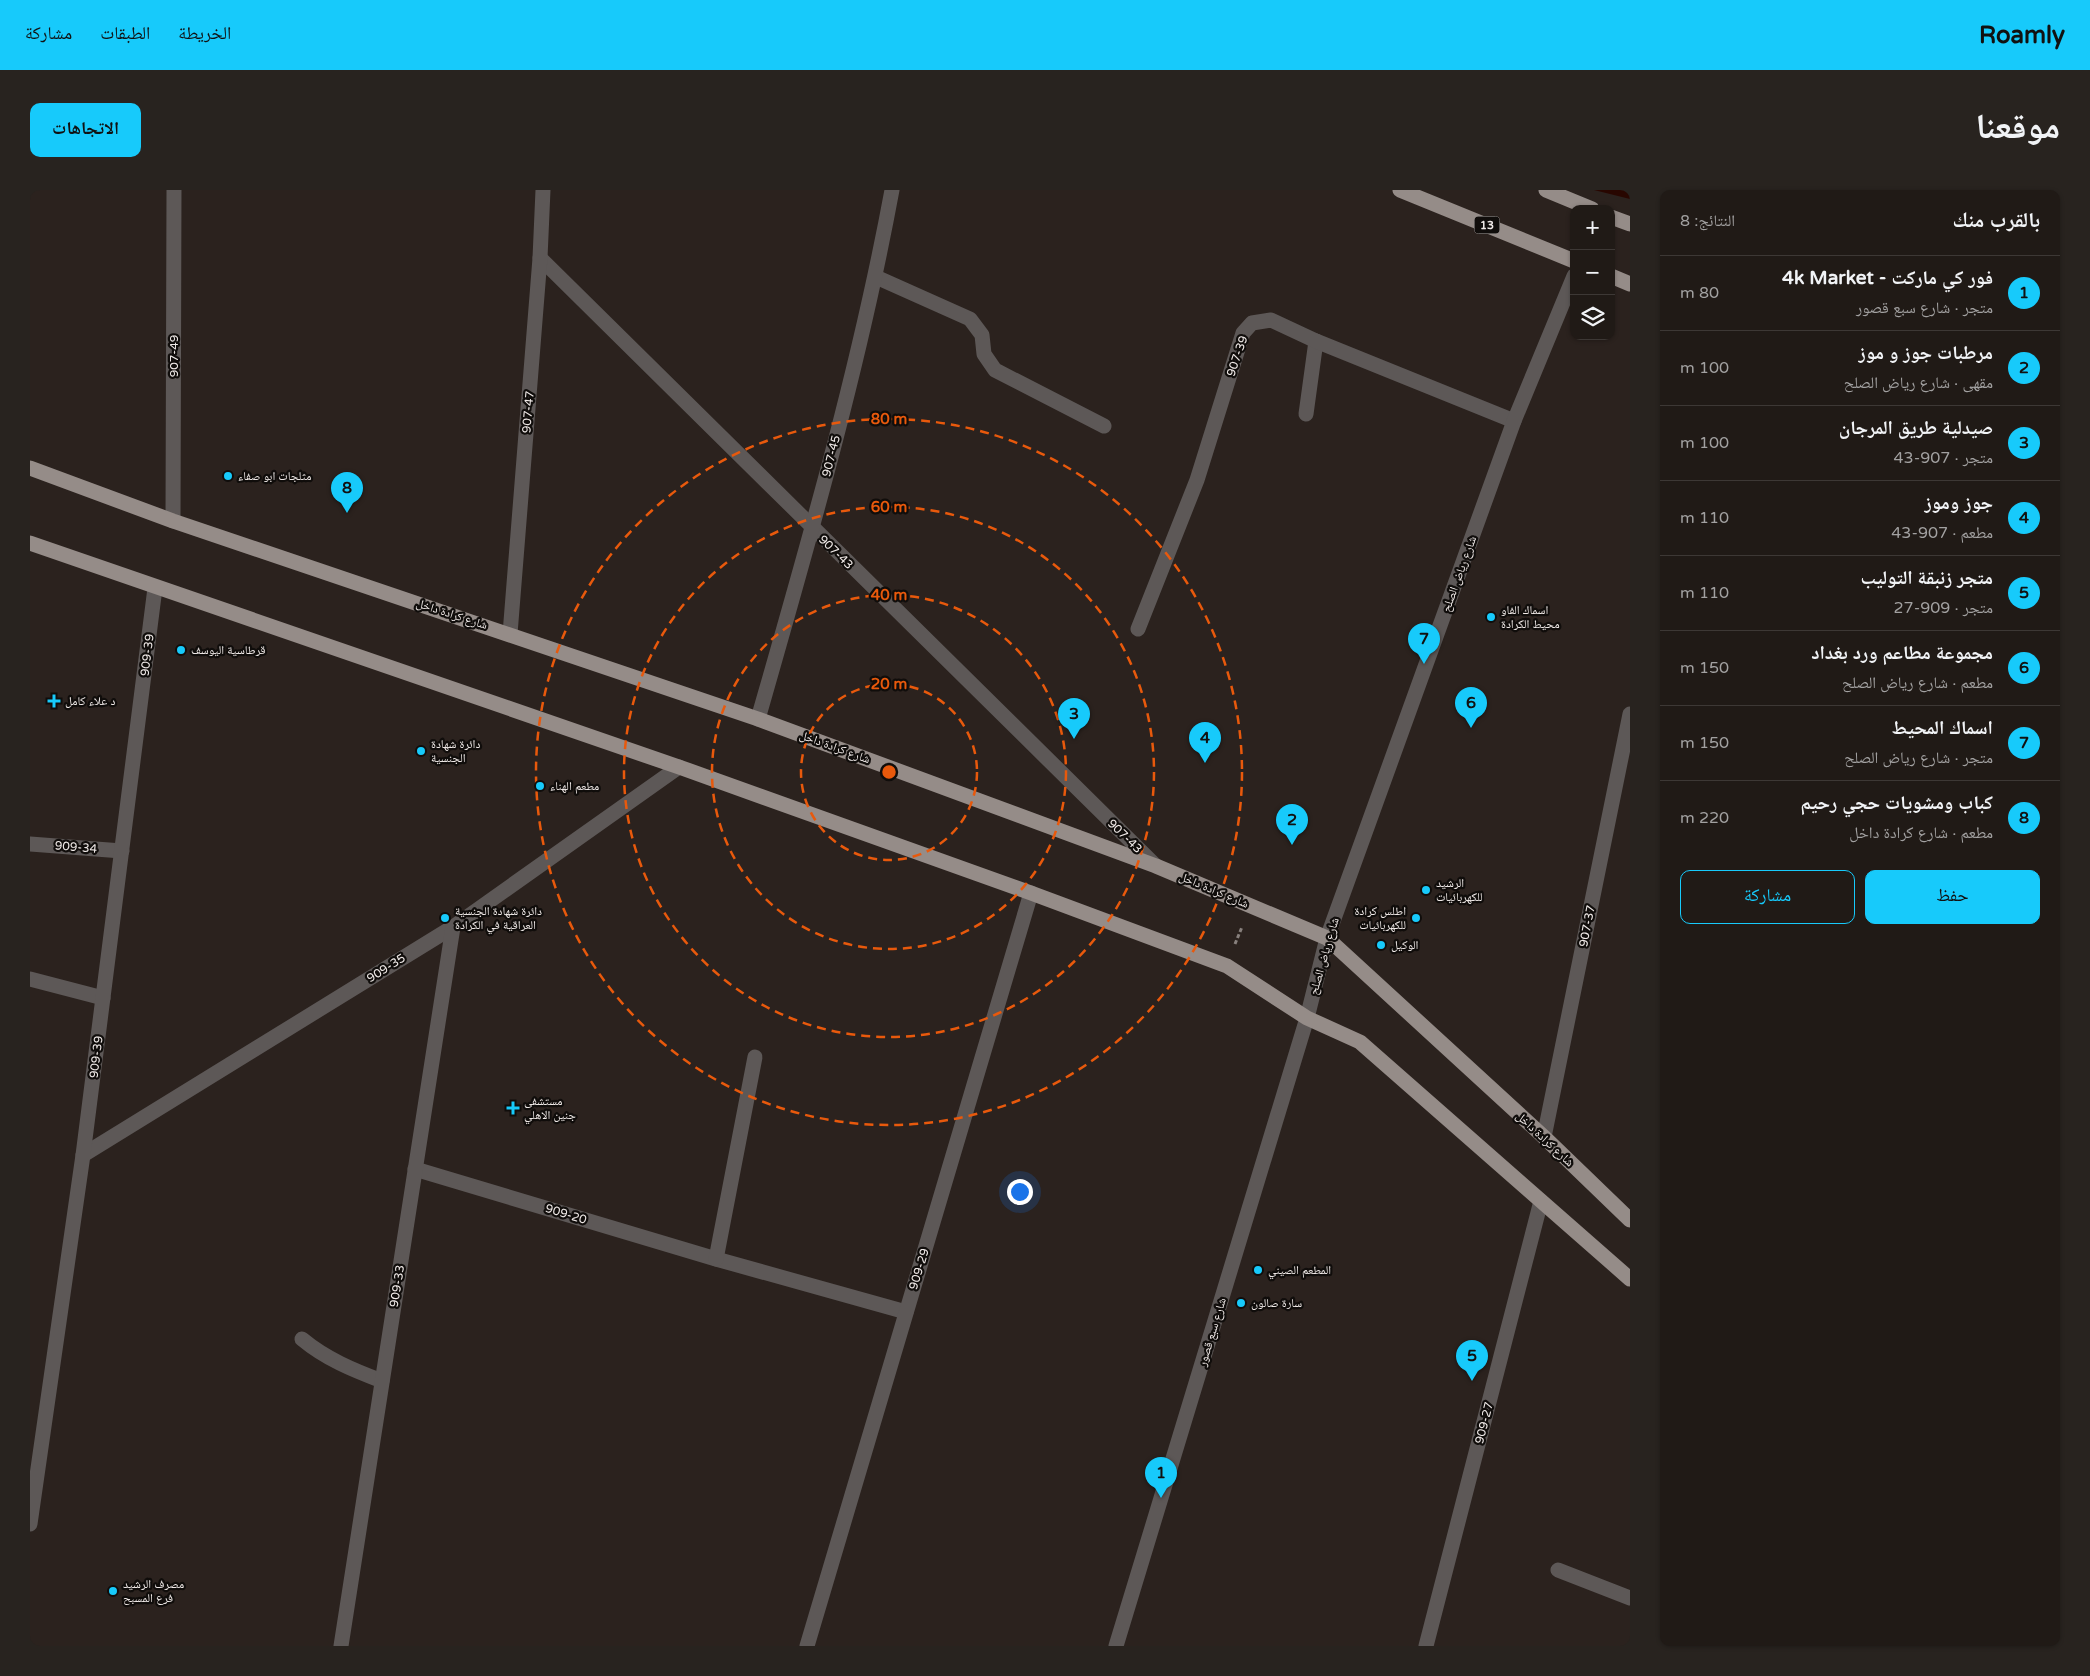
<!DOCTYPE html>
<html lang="ar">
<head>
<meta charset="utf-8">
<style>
	:root { --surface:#201a16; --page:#28231f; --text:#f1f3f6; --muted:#a2a1a1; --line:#3d3835; --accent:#17cafb }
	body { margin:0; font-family:"Varela Round","Noto Naskh Arabic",sans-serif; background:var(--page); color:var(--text); direction:rtl }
	.controls { position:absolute; right:15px; top:15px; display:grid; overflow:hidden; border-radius:10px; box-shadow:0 1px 4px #0004 }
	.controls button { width:45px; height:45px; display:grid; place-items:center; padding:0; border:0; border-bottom:1px solid var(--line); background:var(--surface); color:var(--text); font:25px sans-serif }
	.you { position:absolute; left:989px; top:1001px; width:18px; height:18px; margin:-12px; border:4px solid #fff; border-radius:50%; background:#1a73e8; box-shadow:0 0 0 8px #1a73e833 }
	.badge { display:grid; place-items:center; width:32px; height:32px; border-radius:50%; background:var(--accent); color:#111; font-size:16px; font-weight:700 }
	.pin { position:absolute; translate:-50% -41px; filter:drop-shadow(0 1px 2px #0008) }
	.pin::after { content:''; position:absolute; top:26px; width:18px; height:15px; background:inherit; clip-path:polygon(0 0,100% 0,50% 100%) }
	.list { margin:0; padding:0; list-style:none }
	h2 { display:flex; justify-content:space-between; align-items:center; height:65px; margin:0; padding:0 20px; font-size:21px }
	h2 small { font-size:16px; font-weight:400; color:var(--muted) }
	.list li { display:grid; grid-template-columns:32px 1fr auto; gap:15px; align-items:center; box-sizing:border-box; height:75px; padding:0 20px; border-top:1px solid var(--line) }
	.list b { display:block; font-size:19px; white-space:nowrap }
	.list p { margin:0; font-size:16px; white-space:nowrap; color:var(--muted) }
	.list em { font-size:16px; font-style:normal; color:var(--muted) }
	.actions { display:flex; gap:10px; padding:15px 20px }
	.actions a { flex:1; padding:11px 0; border:1px solid var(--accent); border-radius:10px; text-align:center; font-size:18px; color:var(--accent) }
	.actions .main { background:var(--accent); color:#111 }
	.icon { flex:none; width:28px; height:28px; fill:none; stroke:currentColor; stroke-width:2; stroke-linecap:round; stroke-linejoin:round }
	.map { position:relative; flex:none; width:1600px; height:1456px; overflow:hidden; direction:ltr; border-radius:10px }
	header { display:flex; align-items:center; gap:30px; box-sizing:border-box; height:70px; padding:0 25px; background:var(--accent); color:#111 }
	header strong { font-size:24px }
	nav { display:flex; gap:28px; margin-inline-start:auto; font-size:18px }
	.intro { display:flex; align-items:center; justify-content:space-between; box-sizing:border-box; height:120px; padding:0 30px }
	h1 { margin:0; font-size:35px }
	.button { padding:12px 22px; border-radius:10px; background:var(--accent); color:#111; font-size:18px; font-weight:700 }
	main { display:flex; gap:30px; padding:0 30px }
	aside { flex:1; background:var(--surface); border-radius:10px; box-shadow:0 1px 4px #0004 }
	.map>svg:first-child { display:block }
	.water { fill:#280600 }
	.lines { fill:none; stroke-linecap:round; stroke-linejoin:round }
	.path { stroke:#88807d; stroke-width:3; stroke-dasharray:4 2.5; stroke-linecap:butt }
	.minor { stroke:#5d5857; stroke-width:15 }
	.major { stroke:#958c88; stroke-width:15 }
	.ring { fill:none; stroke:#e8590c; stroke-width:2.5; stroke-dasharray:9 6 }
	.poi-dot { fill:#17cafb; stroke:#100d0b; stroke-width:2 }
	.labels { text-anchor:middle; stroke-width:4.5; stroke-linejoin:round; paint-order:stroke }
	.shield { fill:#100d0b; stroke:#ada8a6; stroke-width:1 }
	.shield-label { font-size:11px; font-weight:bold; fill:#f0eae8 }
	.street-label { font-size:12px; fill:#f0eae8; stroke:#100d0b }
	.poi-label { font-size:12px; fill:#f0eae8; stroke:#100d0b; text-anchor:start }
	.centre { fill:#e8590c; stroke:#100d0b; stroke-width:2.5 }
	.ring-label { font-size:15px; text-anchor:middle; font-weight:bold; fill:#e8590c; stroke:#100d0b; stroke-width:4.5; stroke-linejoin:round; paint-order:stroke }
</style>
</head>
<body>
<header>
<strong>Roamly</strong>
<nav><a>الخريطة</a><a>الطبقات</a><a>مشاركة</a></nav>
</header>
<div class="intro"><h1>موقعنا</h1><a class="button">الاتجاهات</a></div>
<main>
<aside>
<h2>بالقرب منك<small>النتائج: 8</small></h2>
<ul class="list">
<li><span class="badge">1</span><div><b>فور كي ماركت - 4k Market</b><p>متجر · شارع سبع قصور</p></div><em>80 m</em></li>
<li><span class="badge">2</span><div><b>مرطبات جوز و موز</b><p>مقهى · شارع رياض الصلح</p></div><em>100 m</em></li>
<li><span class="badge">3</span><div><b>صيدلية طريق المرجان</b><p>متجر · 907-43</p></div><em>100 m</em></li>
<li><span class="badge">4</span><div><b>جوز وموز</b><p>مطعم · 907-43</p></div><em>110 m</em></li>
<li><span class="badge">5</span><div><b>متجر زنبقة التوليب</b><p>متجر · 909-27</p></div><em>110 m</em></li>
<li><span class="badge">6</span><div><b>مجموعة مطاعم ورد بغداد</b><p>مطعم · شارع رياض الصلح</p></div><em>150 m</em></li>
<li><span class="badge">7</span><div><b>اسماك المحيط</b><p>متجر · شارع رياض الصلح</p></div><em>150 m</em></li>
<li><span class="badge">8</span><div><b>كباب ومشويات حجي رحيم</b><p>مطعم · شارع كرادة داخل</p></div><em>220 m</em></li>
</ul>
<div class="actions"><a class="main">حفظ</a><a>مشاركة</a></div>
</aside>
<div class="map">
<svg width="1600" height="1456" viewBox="0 0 1600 1456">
	<rect width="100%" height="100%" fill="#2b221e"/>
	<path class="water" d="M 1564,0 L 1600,0 L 1600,9 Z"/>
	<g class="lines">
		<path class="path" d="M 1205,754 L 1212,737"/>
		<g class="minor">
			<path d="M 510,68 L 1126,676"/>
			<path d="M 846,87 L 940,129 L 952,145 L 954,164 L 965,180 L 1074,236"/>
			<path d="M 1276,224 L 1286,151"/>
			<path d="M 143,331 L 144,0"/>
			<path d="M 1108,439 L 1167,290 L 1213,143 L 1222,133 L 1241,130 L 1286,151 L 1484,231"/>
			<path d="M 480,444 L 510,68 L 513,0"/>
			<path d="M 728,529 C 778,354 829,179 862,0"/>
			<path d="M 0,654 L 92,661"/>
			<path d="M 0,789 L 73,808"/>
			<path d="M 1514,947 L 1600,524"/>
			<path d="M 53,965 L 423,737 L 649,577"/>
			<path d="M 385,979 L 686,1069 L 876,1122"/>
			<path d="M 686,1069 L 725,867"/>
			<path d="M 272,1149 C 296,1169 323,1180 352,1191"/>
			<path d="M 0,1334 L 53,965 L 125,398"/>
			<path d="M 1528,1380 L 1600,1408"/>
			<path d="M 311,1456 L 423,737"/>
			<path d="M 777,1456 L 1001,703"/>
			<path d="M 1086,1456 L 1277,828 L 1297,748 L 1484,231 L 1544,86"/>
			<path d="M 1396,1456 L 1511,1011"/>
		</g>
		<g class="major">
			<path d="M 1370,0 L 1544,71"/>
			<path d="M 1516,0 L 1562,19"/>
			<path d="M 1581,27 L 1600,34"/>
			<path d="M 1581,86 L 1600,94"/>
			<path d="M 0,278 L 143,331 L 728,529 L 1126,676 L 1297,748 L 1514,947 L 1600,1030"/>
			<path d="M 0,353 L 649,577 L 1001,703 L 1197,776 L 1277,828 L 1330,852 L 1600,1089"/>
		</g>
	</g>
	<g class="ring">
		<circle cx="859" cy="582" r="88"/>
		<circle cx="859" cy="582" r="177"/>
		<circle cx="859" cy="582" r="265"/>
		<circle cx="859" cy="582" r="353"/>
	</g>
	<g class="poi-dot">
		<circle cx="198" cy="286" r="5"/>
		<circle cx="1461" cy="427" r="5"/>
		<circle cx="151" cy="460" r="5"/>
		<path d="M21.5 503.5h5v5h5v5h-5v5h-5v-5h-5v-5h5z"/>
		<circle cx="391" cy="561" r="5"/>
		<circle cx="510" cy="596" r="5"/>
		<circle cx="1396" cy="700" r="5"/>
		<circle cx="415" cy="728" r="5"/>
		<circle cx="1386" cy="728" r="5"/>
		<circle cx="1351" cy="755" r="5"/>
		<path d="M480.5 910.5h5v5h5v5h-5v5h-5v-5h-5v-5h5z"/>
		<circle cx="1228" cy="1080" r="5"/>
		<circle cx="1211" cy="1113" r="5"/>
		<circle cx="83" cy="1401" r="5"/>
	</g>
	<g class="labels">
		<rect class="shield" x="1444.5" y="26.5" width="25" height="17" rx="4"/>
		<g class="shield-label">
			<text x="1457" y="39">13</text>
		</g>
		<g class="street-label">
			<text transform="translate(144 166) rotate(-90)" y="4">907-49</text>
			<text transform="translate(1207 166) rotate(-71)" y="4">907-39</text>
			<text transform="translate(498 222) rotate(-85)" y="4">907-47</text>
			<text transform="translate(801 266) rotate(-76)" y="4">907-45</text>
			<text transform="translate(806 362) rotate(44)" y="4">907-43</text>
			<text transform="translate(1429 384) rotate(-70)" y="4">شارع رياض الصلح</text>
			<text transform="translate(422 424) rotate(18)" y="4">شارع كرادة داخل</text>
			<text transform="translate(117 465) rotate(-83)" y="4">909-39</text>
			<text transform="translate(805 557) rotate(20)" y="4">شارع كرادة داخل</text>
			<text transform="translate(1095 646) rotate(44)" y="4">907-43</text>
			<text transform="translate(46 657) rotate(5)" y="4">909-34</text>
			<text transform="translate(1184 700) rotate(23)" y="4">شارع كرادة داخل</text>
			<text transform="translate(1557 736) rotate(-79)" y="4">907-37</text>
			<text transform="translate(1294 766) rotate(-74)" y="4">شارع رياض الصلح</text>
			<text transform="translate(356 778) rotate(-32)" y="4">909-35</text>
			<text transform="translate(66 867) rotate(-83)" y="4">909-39</text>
			<text transform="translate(1515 949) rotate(43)" y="4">شارع كرادة داخل</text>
			<text transform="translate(536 1024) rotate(17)" y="4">909-20</text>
			<text transform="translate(889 1079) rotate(-73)" y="4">909-29</text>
			<text transform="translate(367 1096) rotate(-81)" y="4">909-33</text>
			<text transform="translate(1182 1142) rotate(-73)" y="4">شارع سبع قصور</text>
			<text transform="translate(1454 1233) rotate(-76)" y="4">909-27</text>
		</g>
		<g class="poi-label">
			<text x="208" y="290">مثلجات ابو صفاء</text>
			<text x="1471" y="424">اسماك الفاو<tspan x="1471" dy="14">محيط الكرادة</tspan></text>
			<text x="161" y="464">قرطاسية اليوسف</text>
			<text x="35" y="515">د علاء كامل</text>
			<text x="401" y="558">دائرة شهادة<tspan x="401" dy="14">الجنسية</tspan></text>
			<text x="520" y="600">مطعم الهناء</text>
			<text x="1406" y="697">الرشيد<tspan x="1406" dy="14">للكهربائيات</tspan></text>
			<text x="425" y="725">دائرة شهادة الجنسية<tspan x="425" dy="14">العراقية في الكرادة</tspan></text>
			<text x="1376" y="725" text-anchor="end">اطلس كرادة<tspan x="1376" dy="14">للكهربائيات</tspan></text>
			<text x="1361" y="759">الوكيل</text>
			<text x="494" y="915">مستشفى<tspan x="494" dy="14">جنين الاهلي</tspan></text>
			<text x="1238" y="1084">المطعم الصيني</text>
			<text x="1221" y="1117">سارة صالون</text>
			<text x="93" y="1398">مصرف الرشيد<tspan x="93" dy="14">فرع المسبح</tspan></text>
		</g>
	</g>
	<circle cx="859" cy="582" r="8" class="centre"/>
	<g class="ring-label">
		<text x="859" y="234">80 m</text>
		<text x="859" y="322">60 m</text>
		<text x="859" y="410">40 m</text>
		<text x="859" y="499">20 m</text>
	</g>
</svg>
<div class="controls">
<button>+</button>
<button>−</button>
<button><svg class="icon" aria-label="layers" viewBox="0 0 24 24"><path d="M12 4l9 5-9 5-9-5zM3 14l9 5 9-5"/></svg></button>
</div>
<div class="you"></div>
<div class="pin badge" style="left:1131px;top:1308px">1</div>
<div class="pin badge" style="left:1262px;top:655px">2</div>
<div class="pin badge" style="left:1044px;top:549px">3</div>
<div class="pin badge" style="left:1175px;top:573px">4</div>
<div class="pin badge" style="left:1442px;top:1191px">5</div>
<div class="pin badge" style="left:1441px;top:538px">6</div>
<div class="pin badge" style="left:1394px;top:474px">7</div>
<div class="pin badge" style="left:317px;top:323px">8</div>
</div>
</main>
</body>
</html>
